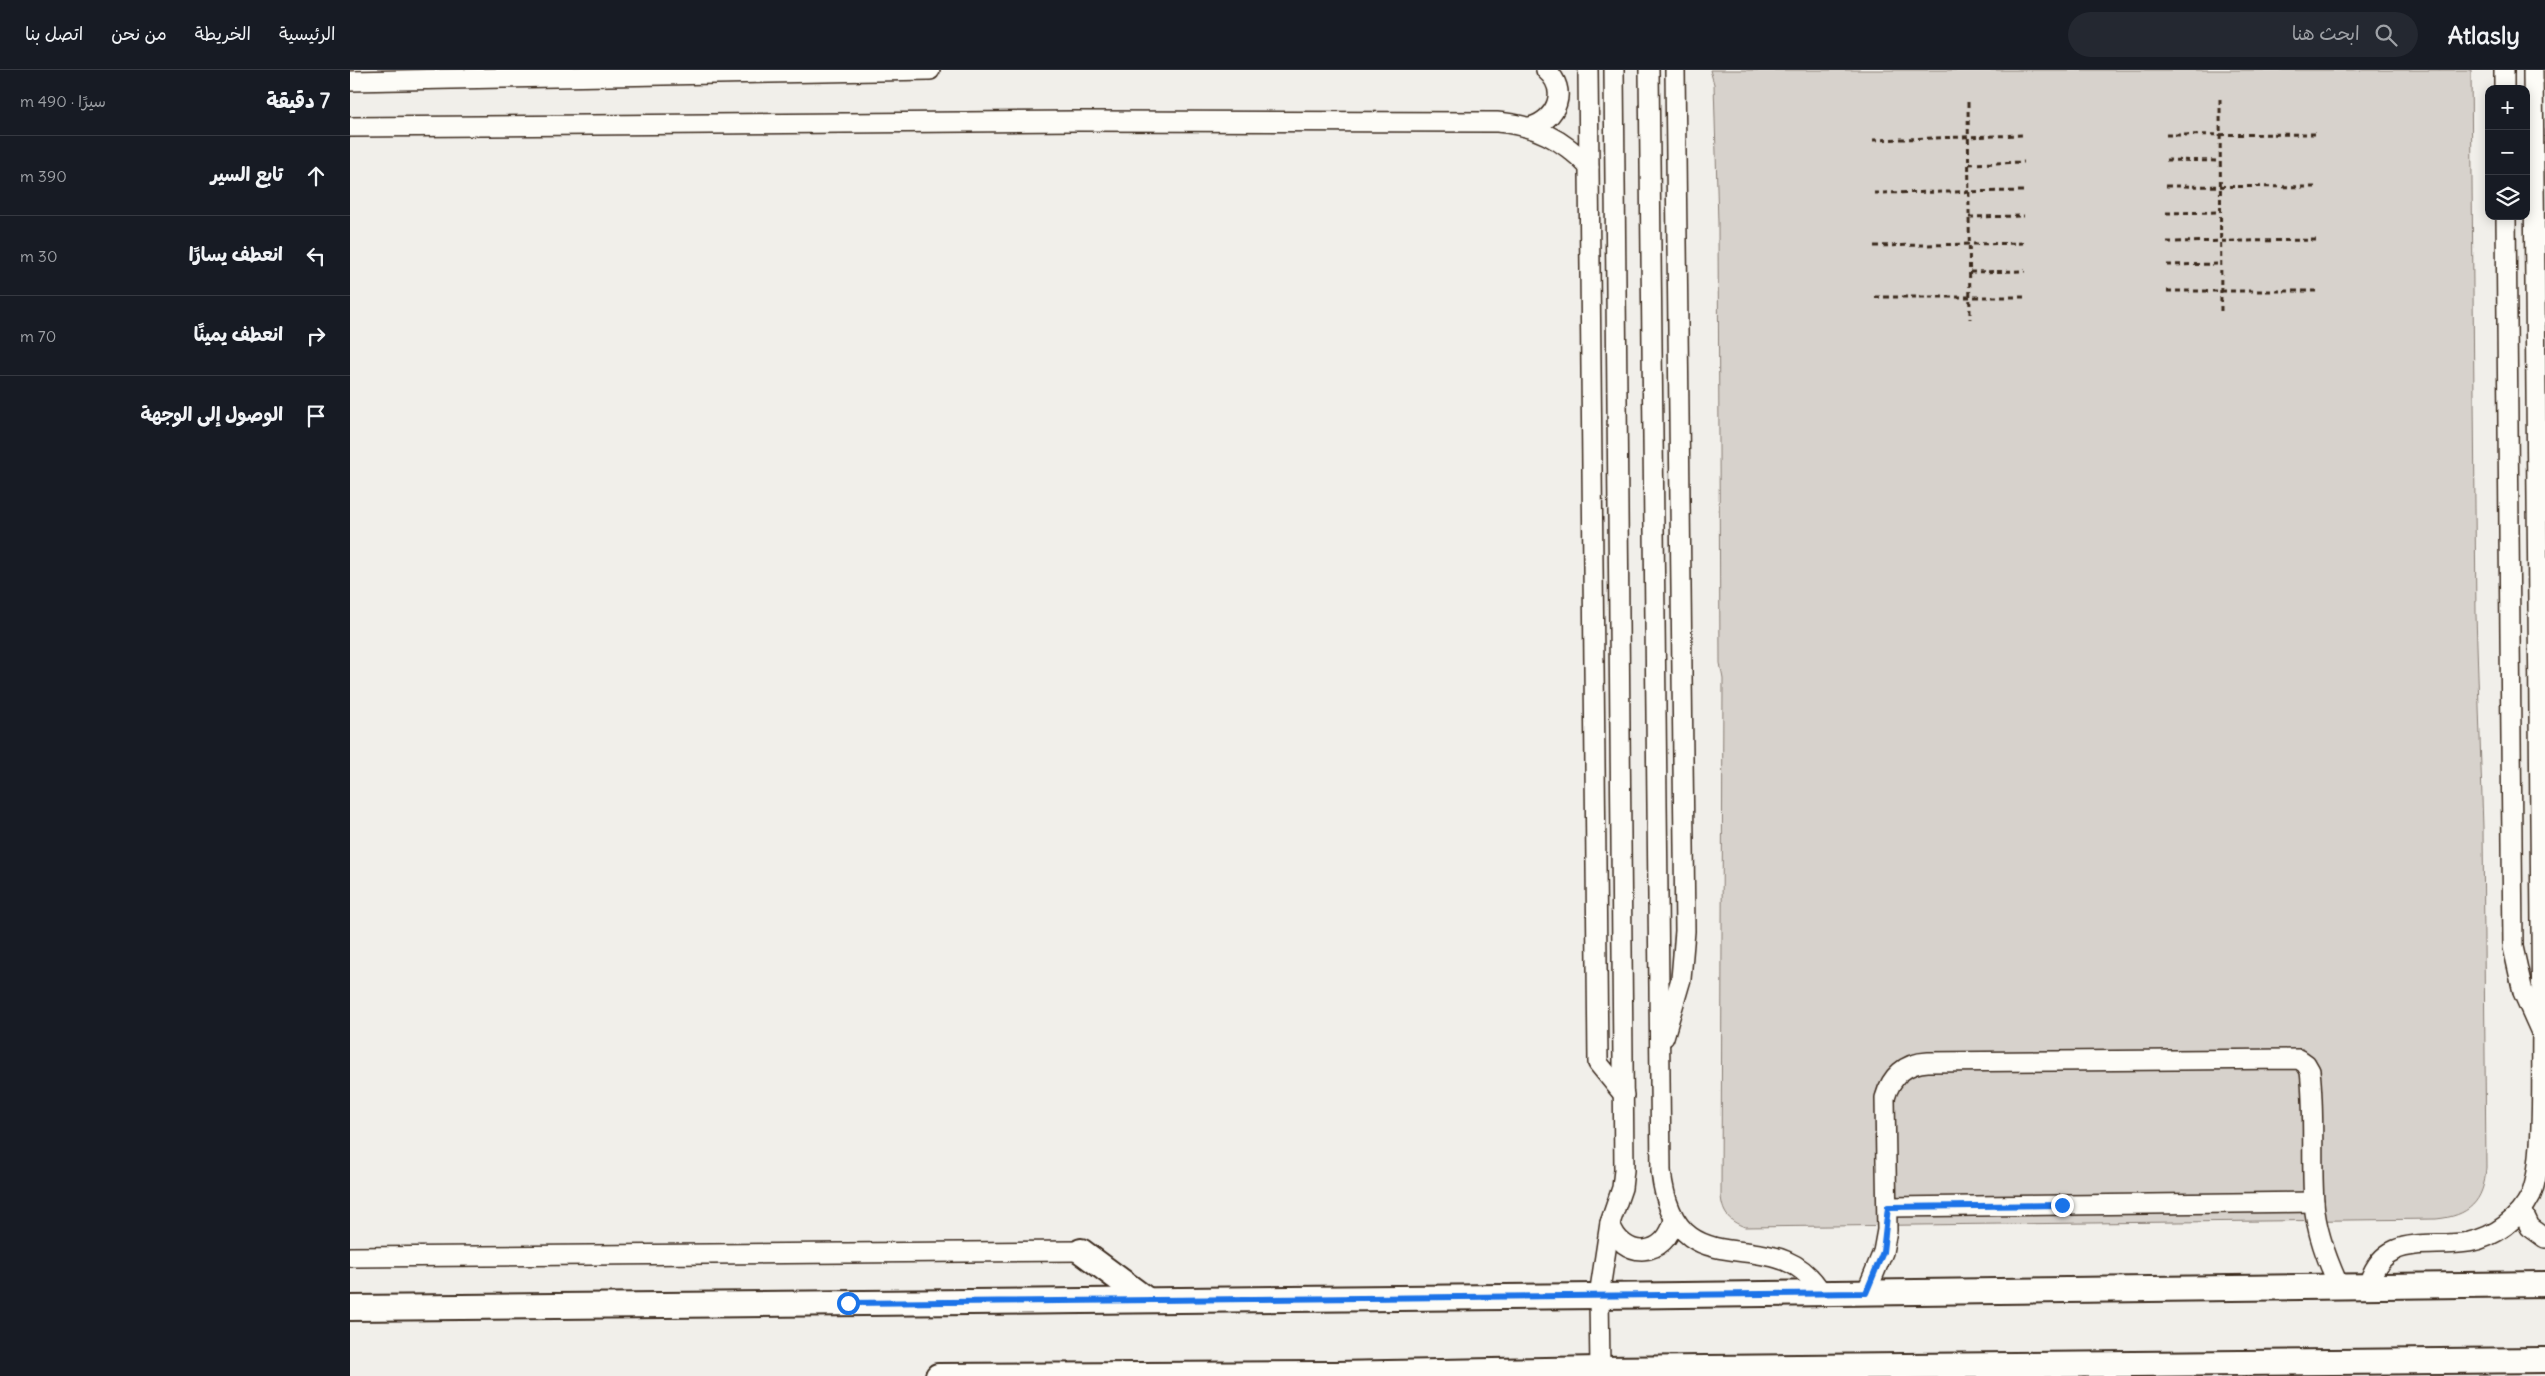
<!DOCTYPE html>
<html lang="ar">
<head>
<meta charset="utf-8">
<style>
	:root { --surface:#171b24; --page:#242831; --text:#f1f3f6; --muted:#9ea1a6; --line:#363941 }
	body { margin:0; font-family:Delius,"Playpen Sans Arabic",sans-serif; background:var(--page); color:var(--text); direction:rtl }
	.controls { position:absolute; right:15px; top:15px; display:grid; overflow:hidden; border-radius:10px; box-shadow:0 2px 12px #0003 }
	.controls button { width:45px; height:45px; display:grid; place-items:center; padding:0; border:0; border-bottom:1px solid var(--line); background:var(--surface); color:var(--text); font:25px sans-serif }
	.stop { position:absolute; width:15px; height:15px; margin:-11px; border:4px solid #1a73e8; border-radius:50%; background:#fff }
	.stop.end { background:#1a73e8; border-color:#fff; box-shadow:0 1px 5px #0008 }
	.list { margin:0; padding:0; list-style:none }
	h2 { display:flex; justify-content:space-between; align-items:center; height:65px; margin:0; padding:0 20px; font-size:21px }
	h2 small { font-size:16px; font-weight:400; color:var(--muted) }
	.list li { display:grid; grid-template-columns:32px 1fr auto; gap:15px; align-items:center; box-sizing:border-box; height:80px; padding:0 20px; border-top:1px solid var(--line) }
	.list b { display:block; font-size:19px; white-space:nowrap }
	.list em { font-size:16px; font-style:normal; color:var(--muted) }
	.icon { flex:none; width:28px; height:28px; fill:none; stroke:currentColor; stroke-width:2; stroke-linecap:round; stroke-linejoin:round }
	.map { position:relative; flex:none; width:2195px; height:1306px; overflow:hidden; direction:ltr }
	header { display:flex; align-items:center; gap:30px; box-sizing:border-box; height:70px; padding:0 25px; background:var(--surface); border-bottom:1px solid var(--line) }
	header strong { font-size:24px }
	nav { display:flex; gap:28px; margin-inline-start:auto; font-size:18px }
	.search { width:350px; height:45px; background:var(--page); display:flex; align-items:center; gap:12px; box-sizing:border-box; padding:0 18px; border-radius:28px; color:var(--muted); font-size:19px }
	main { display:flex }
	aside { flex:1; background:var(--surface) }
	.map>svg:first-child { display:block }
	.green { fill:#d7d2cc; stroke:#897e75 }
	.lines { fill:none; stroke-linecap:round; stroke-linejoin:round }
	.minor-casing { stroke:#3b2a1e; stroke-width:22 }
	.major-casing { stroke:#3b2a1e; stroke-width:28 }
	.path { stroke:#3b2a1e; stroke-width:3; stroke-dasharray:5 4; stroke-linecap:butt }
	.minor { stroke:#fdfcf7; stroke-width:19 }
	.major { stroke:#fdfcf7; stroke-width:24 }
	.route { stroke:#1a73e8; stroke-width:6 }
</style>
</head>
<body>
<header>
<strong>Atlasly</strong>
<div class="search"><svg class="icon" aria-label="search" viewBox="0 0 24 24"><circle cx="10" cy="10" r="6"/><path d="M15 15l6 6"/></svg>ابحث هنا</div>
<nav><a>الرئيسية</a><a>الخريطة</a><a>من نحن</a><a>اتصل بنا</a></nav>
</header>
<main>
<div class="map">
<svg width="2195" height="1306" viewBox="0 0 2195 1306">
	<rect width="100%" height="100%" fill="#f1efea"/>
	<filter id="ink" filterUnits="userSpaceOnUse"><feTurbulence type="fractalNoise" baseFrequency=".02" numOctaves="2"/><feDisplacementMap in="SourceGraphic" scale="10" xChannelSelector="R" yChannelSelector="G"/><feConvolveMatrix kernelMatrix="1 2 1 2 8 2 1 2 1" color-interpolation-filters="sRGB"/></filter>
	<g filter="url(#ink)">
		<path class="green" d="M 1360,0 L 2121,0 L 2126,545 L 2133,758 L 2136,1098 C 2134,1132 2119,1146 2086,1149 L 1395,1157 C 1378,1151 1372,1142 1371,1125 L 1373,609 L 1370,593 L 1368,153 L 1364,14 Z"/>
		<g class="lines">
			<g class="minor-casing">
				<g id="minor">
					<path d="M 1238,0 L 1248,993 L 1274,1025"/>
					<path d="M 1299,0 L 1311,1101 C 1325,1229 1427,1143 1472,1224"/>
					<path d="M 2154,0 L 2154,19"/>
					<path d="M 0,11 L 580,0"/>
					<path d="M 0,57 L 729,51 L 1147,52 C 1185,55 1213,69 1239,97"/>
					<path d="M 1180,57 C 1207,50 1219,20 1196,0"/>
					<path d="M 2156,146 L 2163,877 L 2173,922 L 2190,960"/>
					<path d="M 1314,967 L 1331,909 L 1335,861 L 1325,0"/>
					<path d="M 1538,1137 L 1964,1132"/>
					<path d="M 2172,1140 L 2180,1157 L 2195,1168"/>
					<path d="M 1260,1153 C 1272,1191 1317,1188 1324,1149"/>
					<path d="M 0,1187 L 731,1181"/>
					<path d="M 2018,1216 C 2033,1161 2077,1179 2119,1172 C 2145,1167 2169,1149 2181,1125 C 2195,1092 2191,1002 2192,962 L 2183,0"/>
					<path d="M 1516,1223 L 1533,1182 L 1537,1160 L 1535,1028 C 1541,1006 1555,993 1578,992 L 1949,989 L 1956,994 L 1960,1001 C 1965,1044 1961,1088 1964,1132 C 1966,1162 1977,1190 1989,1216"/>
					<path d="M 1250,1299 L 1249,1226 L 1260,1153 L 1272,1118 L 1274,1100 L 1264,0"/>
				</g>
			</g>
			<g class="major-casing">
				<g id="major">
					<path d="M 731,1181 L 797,1230"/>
					<path d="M 0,1238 L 1249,1226 L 2195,1214"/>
					<path d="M 588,1306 L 985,1304 L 1250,1299 L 2195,1290"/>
				</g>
			</g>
			<g class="path">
				<path d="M 1870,29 L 1871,243"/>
				<path d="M 1618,32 L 1620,249"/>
				<path d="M 1816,65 L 1968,64"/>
				<path d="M 1523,70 L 1674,65"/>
				<path d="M 1816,90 L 1870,91"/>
				<path d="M 1619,94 L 1674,92"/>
				<path d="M 1816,116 L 1968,117"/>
				<path d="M 1524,123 L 1674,121"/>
				<path d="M 1816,143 L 1870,142"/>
				<path d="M 1619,147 L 1674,146"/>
				<path d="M 1817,172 L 1969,170"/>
				<path d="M 1524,176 L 1675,173"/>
				<path d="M 1817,195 L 1871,194"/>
				<path d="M 1620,202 L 1675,201"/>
				<path d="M 1817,221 L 1969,221"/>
				<path d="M 1525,227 L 1675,227"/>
			</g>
			<use href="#minor" class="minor"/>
			<use href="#major" class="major"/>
		</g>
	</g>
	<g class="lines" filter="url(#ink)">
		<path class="route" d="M 498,1233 L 1516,1223 L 1533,1182 L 1538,1137 L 1712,1135"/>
	</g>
</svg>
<div class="controls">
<button>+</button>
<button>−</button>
<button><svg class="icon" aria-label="layers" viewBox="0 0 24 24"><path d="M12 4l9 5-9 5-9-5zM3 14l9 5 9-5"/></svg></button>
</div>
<div class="stop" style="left:498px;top:1233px"></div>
<div class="stop end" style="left:1712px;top:1135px"></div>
</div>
<aside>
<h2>7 دقيقة<small>سيرًا · 490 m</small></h2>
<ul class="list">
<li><svg class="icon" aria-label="ahead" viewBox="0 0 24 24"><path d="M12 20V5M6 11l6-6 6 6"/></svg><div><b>تابع السير</b></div><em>390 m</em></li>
<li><svg class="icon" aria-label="left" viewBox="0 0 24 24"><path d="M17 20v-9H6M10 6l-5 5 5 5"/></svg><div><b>انعطف يسارًا</b></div><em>30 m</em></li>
<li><svg class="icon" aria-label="right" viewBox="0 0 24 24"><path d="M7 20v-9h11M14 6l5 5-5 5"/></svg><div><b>انعطف يمينًا</b></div><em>70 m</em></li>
<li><svg class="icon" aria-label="arrive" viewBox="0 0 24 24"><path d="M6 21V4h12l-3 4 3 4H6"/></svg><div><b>الوصول إلى الوجهة</b></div></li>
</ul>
</aside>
</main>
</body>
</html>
